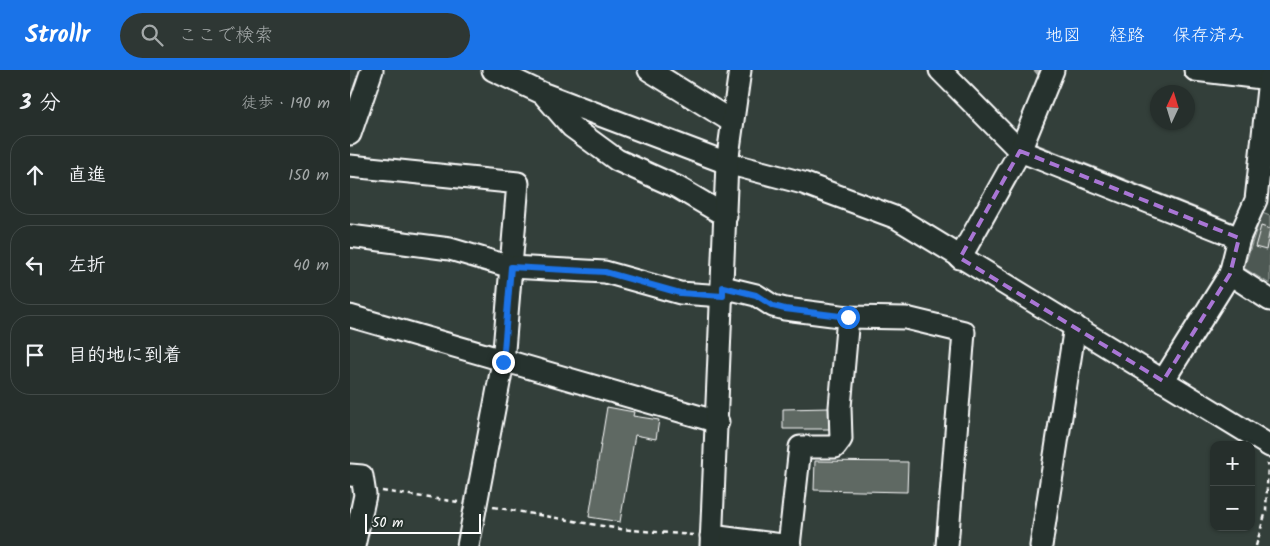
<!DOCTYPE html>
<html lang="ja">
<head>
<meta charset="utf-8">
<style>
	:root { --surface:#262f2c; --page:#2e3734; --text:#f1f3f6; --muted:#a4a9a9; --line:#424a48; --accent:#1a73e8 }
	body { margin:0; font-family:Kalam,"Klee One",sans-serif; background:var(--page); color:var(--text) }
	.controls { position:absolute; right:15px; bottom:15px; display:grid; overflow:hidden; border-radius:10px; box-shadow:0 1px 4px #0004 }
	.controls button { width:45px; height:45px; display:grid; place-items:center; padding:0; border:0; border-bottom:1px solid var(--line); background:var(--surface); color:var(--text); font:25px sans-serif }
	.compass { position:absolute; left:800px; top:15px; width:45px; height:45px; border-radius:50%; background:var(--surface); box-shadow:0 1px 4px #0004; rotate:4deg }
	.scale { position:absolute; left:15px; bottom:12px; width:116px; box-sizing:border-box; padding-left:5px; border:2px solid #fff; border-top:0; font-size:14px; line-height:18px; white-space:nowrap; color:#fff; -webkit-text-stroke:4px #26332d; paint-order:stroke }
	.stop { position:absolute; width:15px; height:15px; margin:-11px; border:4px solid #1a73e8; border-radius:50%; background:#fff }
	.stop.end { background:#1a73e8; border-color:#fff; box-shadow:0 1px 5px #0008 }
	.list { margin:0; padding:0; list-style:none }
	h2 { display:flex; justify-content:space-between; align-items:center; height:65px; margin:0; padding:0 20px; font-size:21px }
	h2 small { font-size:16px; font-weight:400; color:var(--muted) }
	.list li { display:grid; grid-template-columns:32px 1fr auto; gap:15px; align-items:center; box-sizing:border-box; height:80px; margin:0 10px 10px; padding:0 10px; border:1px solid var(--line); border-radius:20px }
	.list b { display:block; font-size:19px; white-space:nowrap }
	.list em { font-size:16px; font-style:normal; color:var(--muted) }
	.icon { flex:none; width:28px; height:28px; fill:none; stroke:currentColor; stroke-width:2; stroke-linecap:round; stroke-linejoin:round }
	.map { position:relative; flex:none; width:920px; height:476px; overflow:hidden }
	header { display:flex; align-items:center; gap:30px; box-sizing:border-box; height:70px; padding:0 25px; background:var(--accent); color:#fff }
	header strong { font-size:24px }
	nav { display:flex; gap:28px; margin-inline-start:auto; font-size:18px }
	.search { width:350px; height:45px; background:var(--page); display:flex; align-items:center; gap:12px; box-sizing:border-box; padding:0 18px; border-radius:28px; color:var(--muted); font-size:19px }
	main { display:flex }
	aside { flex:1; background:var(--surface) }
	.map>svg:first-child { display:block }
	.green { fill:#4d5853; stroke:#a6aca9 }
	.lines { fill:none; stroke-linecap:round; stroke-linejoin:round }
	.stream { stroke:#abb0ae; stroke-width:4.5 }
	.building { fill:#5f6964; stroke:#fff }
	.minor-casing { stroke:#fff; stroke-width:25 }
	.path { stroke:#fff; stroke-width:2.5; stroke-dasharray:5 4; stroke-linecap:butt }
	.minor { stroke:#26332d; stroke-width:21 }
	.route { stroke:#1a73e8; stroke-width:6 }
	.marked { fill:none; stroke:#a976d5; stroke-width:4; stroke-dasharray:10 6; stroke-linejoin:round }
</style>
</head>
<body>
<header>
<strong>Strollr</strong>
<div class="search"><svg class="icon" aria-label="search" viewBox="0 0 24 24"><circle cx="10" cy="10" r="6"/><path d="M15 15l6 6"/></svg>ここで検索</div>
<nav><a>地図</a><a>経路</a><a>保存済み</a></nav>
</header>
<main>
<aside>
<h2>3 分<small>徒歩 · 190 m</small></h2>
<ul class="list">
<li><svg class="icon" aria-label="ahead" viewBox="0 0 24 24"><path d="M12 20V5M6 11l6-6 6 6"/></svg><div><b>直進</b></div><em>150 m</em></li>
<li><svg class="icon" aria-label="left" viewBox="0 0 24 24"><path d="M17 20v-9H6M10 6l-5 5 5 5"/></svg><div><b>左折</b></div><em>40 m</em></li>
<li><svg class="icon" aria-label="arrive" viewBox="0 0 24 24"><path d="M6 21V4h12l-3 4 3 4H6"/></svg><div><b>目的地に到着</b></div></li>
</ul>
</aside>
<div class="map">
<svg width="920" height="476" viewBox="0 0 920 476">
	<rect width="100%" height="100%" fill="#333f3a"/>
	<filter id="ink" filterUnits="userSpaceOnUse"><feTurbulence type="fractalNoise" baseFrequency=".02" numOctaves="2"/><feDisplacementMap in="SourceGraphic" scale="10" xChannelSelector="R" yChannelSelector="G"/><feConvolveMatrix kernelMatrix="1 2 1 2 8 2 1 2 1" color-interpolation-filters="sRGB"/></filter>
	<g filter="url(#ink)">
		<path class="green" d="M 912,143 L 920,146 L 920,214 L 894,198 Z"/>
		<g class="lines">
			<g class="stream">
				<path d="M 686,0 L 692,7"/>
				<path d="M 683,71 L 682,74 L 888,156"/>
				<path d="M 897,180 L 902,164"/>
			</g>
		</g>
		<g class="building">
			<path d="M 911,156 L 920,159 L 916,180 L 905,177 Z"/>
			<path d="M 257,337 L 284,342 L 283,346 L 309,350 L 306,369 L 285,365 L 270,452 L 239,447 Z"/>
			<path d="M 480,338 L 480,359 L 433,359 L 433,339 Z"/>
			<path d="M 465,391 L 558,392 L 557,422 L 464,420 Z"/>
		</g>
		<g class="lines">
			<g class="minor-casing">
				<g id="minor">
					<path d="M 143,0 L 194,24 L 377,93 L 453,113 L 547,148 L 920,376"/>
					<path d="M 299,0 L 381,51"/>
					<path d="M 590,0 L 670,81 L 889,168"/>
					<path d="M 845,0 L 920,9"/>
					<path d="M 195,26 L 222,57 L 267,90 L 327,117 L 376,146"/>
					<path d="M 0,64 L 22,0"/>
					<path d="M 0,96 L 168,113 L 153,292 L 118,476"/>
					<path d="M 0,166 L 100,179 L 161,197 L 255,202 L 330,223 L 373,226"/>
					<path d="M 610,188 L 670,81 L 703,0"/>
					<path d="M 880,204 L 920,230"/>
					<path d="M 373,217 L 406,225 L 423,236 L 435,239 L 498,247 L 556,248 L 614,262 L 597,476"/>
					<path d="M 0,246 L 368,352"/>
					<path d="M 813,311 L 880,204 L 889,168 L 906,130 L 919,9"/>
					<path d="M 0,405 L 12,406 L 15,425 L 4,476"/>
					<path d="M 361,466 L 440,476"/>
					<path d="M 361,476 L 377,93 L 390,0"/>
					<path d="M 439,476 L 450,377 L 485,377 L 491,369 L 490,337 L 498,247"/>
					<path d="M 691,476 L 725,256"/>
				</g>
			</g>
			<g class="path">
				<path d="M 32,421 L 108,432"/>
				<path d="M 143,437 L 270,459 L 343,465"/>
				<path d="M 906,476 L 916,441 L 918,393"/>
			</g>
			<use href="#minor" class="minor"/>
		</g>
	</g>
	<g class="lines" filter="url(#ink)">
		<path class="route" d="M 153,292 L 161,197 L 255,202 L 330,223 L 373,226 L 373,217 L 406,225 L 423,236 L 435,239 L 498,247"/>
	</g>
	<path class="marked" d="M 670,81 L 889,168 L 880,204 L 813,311 L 610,188 Z"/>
</svg>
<div class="controls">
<button>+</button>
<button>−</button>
</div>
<svg class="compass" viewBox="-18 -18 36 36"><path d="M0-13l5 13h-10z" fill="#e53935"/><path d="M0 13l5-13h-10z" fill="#a4a9a9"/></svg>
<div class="scale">50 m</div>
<div class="stop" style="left:498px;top:247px"></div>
<div class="stop end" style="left:153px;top:292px"></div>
</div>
</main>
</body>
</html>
